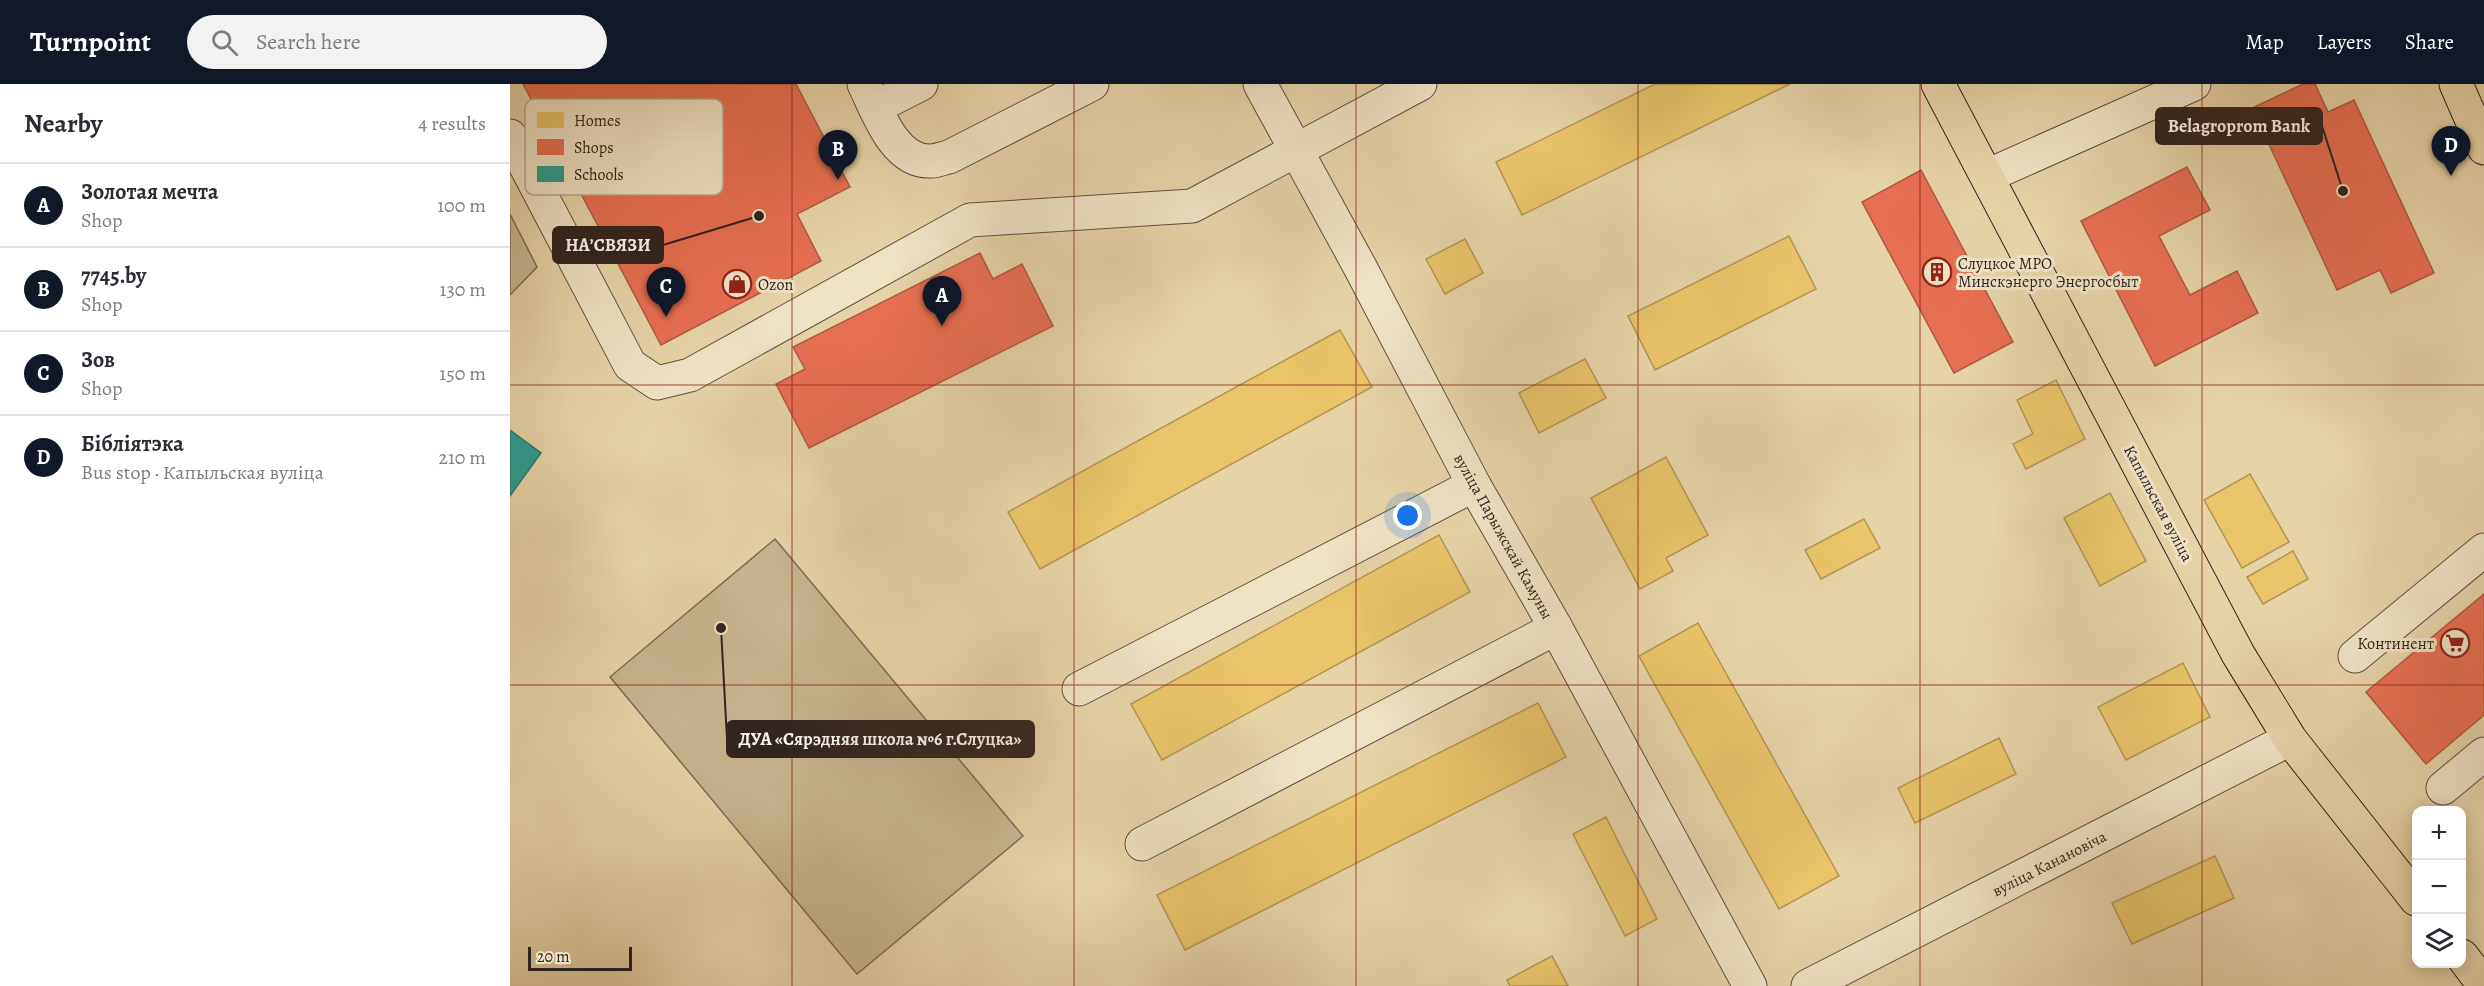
<!DOCTYPE html>
<html lang="en">
<head>
<meta charset="utf-8">
<style>
	:root { --surface:#fff; --page:#f2f2f3; --text:#2b2b33; --muted:#7c7c81; --line:#e1e1e2; --accent:#111827 }
	body { margin:0; font-family:Alegreya,serif; background:var(--page); color:var(--text) }
	.controls { position:absolute; right:18px; bottom:18px; display:grid; overflow:hidden; border-radius:12px; box-shadow:0 3px 15px #0003 }
	.controls button { width:54px; height:54px; display:grid; place-items:center; padding:0; border:0; border-bottom:2px solid var(--line); background:var(--surface); color:var(--text); font:30px sans-serif }
	.scale { position:absolute; left:18px; bottom:15px; width:104px; box-sizing:border-box; padding-left:6px; border:3px solid #2f231f; border-top:0; font-size:16px; line-height:21px; white-space:nowrap; color:#2f231f; -webkit-text-stroke:4px #efe3c6; paint-order:stroke }
	.you { position:absolute; left:898px; top:432px; width:21px; height:21px; margin:-15px; border:4px solid #fff; border-radius:50%; background:#1a73e8; box-shadow:0 0 0 9px #1a73e833 }
	.badge { display:grid; place-items:center; width:39px; height:39px; border-radius:50%; background:var(--accent); color:#fff; font-size:20px; font-weight:700 }
	.pin { position:absolute; translate:-50% -50px; filter:drop-shadow(0 2px 3px #0008) }
	.pin::after { content:''; position:absolute; top:32px; width:21px; height:18px; background:inherit; clip-path:polygon(0 0,100% 0,50% 100%) }
	.list { margin:0; padding:0; list-style:none }
	h2 { display:flex; justify-content:space-between; align-items:center; height:78px; margin:0; padding:0 24px; font-size:26px }
	h2 small { font-size:20px; font-weight:400; color:var(--muted) }
	.list li { display:grid; grid-template-columns:39px 1fr auto; gap:18px; align-items:center; box-sizing:border-box; height:84px; padding:0 24px; border-top:2px solid var(--line) }
	.list b { display:block; font-size:22px; white-space:nowrap }
	.list p { margin:0; font-size:20px; white-space:nowrap; color:var(--muted) }
	.list em { font-size:20px; font-style:normal; color:var(--muted) }
	.icon { flex:none; width:33px; height:33px; fill:none; stroke:currentColor; stroke-width:2; stroke-linecap:round; stroke-linejoin:round }
	.map { position:relative; flex:none; width:1974px; height:902px; overflow:hidden }
	header { display:flex; align-items:center; gap:36px; box-sizing:border-box; height:84px; padding:0 30px; background:var(--accent); color:#fff }
	header strong { font-size:28px }
	nav { display:flex; gap:33px; margin-inline-start:auto; font-size:21px }
	.search { width:420px; height:54px; background:var(--page); display:flex; align-items:center; gap:15px; box-sizing:border-box; padding:0 21px; border-radius:33px; color:var(--muted); font-size:22px }
	main { display:flex }
	aside { flex:1; background:var(--surface) }
	.map>svg:first-child { display:block }
	.green { fill:#c7b690; stroke:#7b6c58; stroke-width:1.5 }
	.homes { fill:#e9c46a; stroke:#b19454; stroke-width:1.5 }
	.shops { fill:#e76f51; stroke:#b05842; stroke-width:1.5 }
	.schools { fill:#2a9d8f; stroke:#2c786d; stroke-width:1.5 }
	.lines { fill:none; stroke-linecap:round; stroke-linejoin:round }
	.minor-casing { stroke:#5d4f41; stroke-width:35 }
	.major-casing { stroke:#2f231f; stroke-width:35 }
	.minor { stroke:#efe3c6; stroke-width:33 }
	.major { stroke:#e6d4a7; stroke-width:33 }
	.grid { fill:none; stroke:#8f2418; stroke-width:1.5; stroke-opacity:0.55 }
	.labels { text-anchor:middle; stroke-width:6; stroke-linejoin:round; paint-order:stroke }
	.poi-label { font-size:16px; fill:#2f231f; stroke:#efe3c6; text-anchor:start }
	.street-label { font-size:16px; fill:#2f231f; stroke:#efe3c6 }
	.key { fill:#efe3c6; stroke:#b5a994; stroke-width:1.5 }
	.key-label { font-size:16px; fill:#2f231f }
	.leader { fill:none; stroke:#2f231f; stroke-width:2 }
	.callout-dot { fill:#2f231f; stroke:#efe3c6; stroke-width:2 }
	.callout { fill:#2f231f; stroke:#2f231f; stroke-width:2 }
	.callout-label { font-size:18px; text-anchor:middle; font-weight:bold; fill:#fff }
</style>
</head>
<body>
<header>
<strong>Turnpoint</strong>
<div class="search"><svg class="icon" aria-label="search" viewBox="0 0 24 24"><circle cx="10" cy="10" r="6"/><path d="M15 15l6 6"/></svg>Search here</div>
<nav><a>Map</a><a>Layers</a><a>Share</a></nav>
</header>
<main>
<aside>
<h2>Nearby<small>4 results</small></h2>
<ul class="list">
<li><span class="badge">A</span><div><b>Золотая мечта</b><p>Shop</p></div><em>100 m</em></li>
<li><span class="badge">B</span><div><b>7745.by</b><p>Shop</p></div><em>130 m</em></li>
<li><span class="badge">C</span><div><b>Зов</b><p>Shop</p></div><em>150 m</em></li>
<li><span class="badge">D</span><div><b>Бібліятэка</b><p>Bus stop · Капыльская вуліца</p></div><em>210 m</em></li>
</ul>
</aside>
<div class="map">
<svg width="1974" height="902" viewBox="0 0 1974 902">
	<rect width="100%" height="100%" fill="#e6d4a7"/>
	<filter id="stains"><feTurbulence type="fractalNoise" baseFrequency=".00333" numOctaves="4"/><feColorMatrix values="0 0 0 0 .2 0 0 0 0 .09 0 0 0 0 .02 0 0 0 .5 -.17"/></filter>
	<radialGradient id="worn" r=".72"><stop offset=".6" stop-color="#630" stop-opacity="0"/><stop offset="1" stop-color="#630" stop-opacity=".3"/></radialGradient>
	<g class="green">
		<path d="M 0,130 L 27,183 L 0,211 Z"/>
		<path d="M 265,455 L 513,752 L 347,890 L 100,593 Z"/>
	</g>
	<g class="homes">
		<path d="M 1145,0 L 1280,0 L 1012,131 L 986,78 Z"/>
		<path d="M 1279,152 L 1306,205 L 1145,286 L 1118,232 Z"/>
		<path d="M 955,155 L 973,189 L 935,210 L 916,175 Z"/>
		<path d="M 830,246 L 862,303 L 530,485 L 498,428 Z"/>
		<path d="M 1075,275 L 1096,314 L 1029,349 L 1009,309 Z"/>
		<path d="M 1546,296 L 1575,355 L 1516,385 L 1503,360 L 1523,350 L 1507,316 Z"/>
		<path d="M 1156,373 L 1198,451 L 1156,474 L 1163,487 L 1130,505 L 1081,414 Z"/>
		<path d="M 1740,390 L 1779,458 L 1732,484 L 1694,416 Z"/>
		<path d="M 1600,409 L 1636,477 L 1590,502 L 1554,434 Z"/>
		<path d="M 1354,435 L 1370,464 L 1311,495 L 1295,466 Z"/>
		<path d="M 929,451 L 960,508 L 652,676 L 621,620 Z"/>
		<path d="M 1783,467 L 1798,495 L 1753,520 L 1737,493 Z"/>
		<path d="M 1188,539 L 1329,792 L 1269,825 L 1129,572 Z"/>
		<path d="M 1673,579 L 1700,633 L 1616,676 L 1588,623 Z"/>
		<path d="M 1028,619 L 1056,673 L 675,866 L 647,811 Z"/>
		<path d="M 1489,654 L 1506,690 L 1405,739 L 1388,704 Z"/>
		<path d="M 1096,733 L 1147,835 L 1115,852 L 1063,750 Z"/>
		<path d="M 1705,772 L 1724,814 L 1622,860 L 1602,819 Z"/>
		<path d="M 1042,872 L 1058,902 L 1000,902 L 997,896 Z"/>
	</g>
	<g class="shops">
		<path d="M 13,0 L 286,0 L 340,103 L 287,130 L 311,177 L 151,261 Z"/>
		<path d="M 1793,0 L 1805,0 L 1818,28 L 1844,16 L 1924,189 L 1881,209 L 1870,186 L 1827,206 L 1742,24 Z"/>
		<path d="M 1677,83 L 1700,126 L 1649,152 L 1680,211 L 1727,187 L 1748,229 L 1645,282 L 1571,137 Z"/>
		<path d="M 1411,86 L 1503,258 L 1444,289 L 1352,118 Z"/>
		<path d="M 470,169 L 483,195 L 512,180 L 543,242 L 299,364 L 266,300 L 295,285 L 283,263 Z"/>
		<path d="M 1974,510 L 1974,631 L 1916,680 L 1856,608 Z"/>
	</g>
	<path class="schools" d="M 0,346 L 31,369 L 0,412 Z"/>
	<g class="lines">
		<g class="minor-casing">
			<g id="minor">
				<path d="M 354,0 C 367,26 384,79 421,77 C 427,77 433,74 439,73 L 582,0"/>
				<path d="M 750,0 L 850,183 L 964,401 L 1046,544 L 1240,902"/>
				<path d="M 366,23 L 411,0"/>
				<path d="M 0,52 L 120,281 L 147,299 L 180,291 L 460,136 L 682,122 L 910,0"/>
				<path d="M 1477,92 L 1684,0"/>
				<path d="M 1845,572 L 1974,466"/>
				<path d="M 569,605 L 964,401"/>
				<path d="M 1933,704 L 1974,670"/>
				<path d="M 632,760 L 1046,544"/>
				<path d="M 1298,902 L 1780,655"/>
			</g>
		</g>
		<g class="major-casing">
			<g id="major">
				<path d="M 1428,0 L 1728,570 L 1780,655 L 1906,815"/>
				<path d="M 1946,0 L 1974,64"/>
				<path d="M 1952,872 L 1974,901"/>
			</g>
		</g>
		<use href="#minor" class="minor"/>
		<use href="#major" class="major"/>
	</g>
	<path class="grid" d="M 282,0 L 282,902M 564,0 L 564,902M 846,0 L 846,902M 1128,0 L 1128,902M 1410,0 L 1410,902M 1692,0 L 1692,902M 0,301 L 1974,301M 0,601 L 1974,601"/>
	<defs>
		<g id="building-ring" transform="scale(1.5)"><circle r="9.5" fill="#efe3c6" stroke="#8f2418" stroke-width="1.5"/><path d="M-4-6H4V6H1V3H-1V6H-4ZM-2.5-4.3h1.7v1.8h-1.7ZM.8-4.3h1.7v1.8H.8ZM-2.5-1h1.7V.8h-1.7ZM.8-1h1.7V.8H.8Z" fill="#8f2418"/></g>
		<g id="shop-ring" transform="scale(1.5)"><circle r="9.5" fill="#efe3c6" stroke="#8f2418" stroke-width="1.5"/><path d="M-5-2.5h2.3a2.7 3.5 0 0 1 5.4 0H5L5.5 6h-11ZM-1.5-2.5h3a1.5 2.3 0 0 0-3 0Z" fill="#8f2418"/></g>
		<g id="supermarket-ring" transform="scale(1.5)"><circle r="9.5" fill="#efe3c6" stroke="#8f2418" stroke-width="1.5"/><path d="M-6-5.5h2.5l.6 2H6L4.5 2H-2.5L-4.4-4H-6ZM-1.5 3.2a1.3 1.3 0 1 0 .1 0ZM3 3.2a1.3 1.3 0 1 0 .1 0Z" fill="#8f2418"/></g>
	</defs>
	<g fill-rule="evenodd">
		<use href="#building-ring" x="1427" y="188"/>
		<use href="#shop-ring" x="227" y="200"/>
		<use href="#supermarket-ring" x="1945" y="559"/>
	</g>
	<g class="labels">
		<g class="poi-label">
			<text x="1448" y="185">Слуцкое МРО<tspan x="1448" dy="18">Минскэнерго Энергосбыт</tspan></text>
			<text x="248" y="206">Ozon</text>
			<text x="1924" y="565" text-anchor="end">Континент</text>
		</g>
		<g class="street-label">
			<text transform="translate(1649 419) rotate(62)" y="6">Капыльская вуліца</text>
			<text transform="translate(994 452) rotate(61)" y="6">вуліца Парыжскай Камуны</text>
			<text transform="translate(1539 779) rotate(-27)" y="6">вуліца Канановіча</text>
		</g>
	</g>
	<rect x="15" y="15" width="198" height="96" rx="9" class="key"/>
	<rect x="27" y="28" width="27" height="16" fill="#e9c46a"/>
	<rect x="27" y="55" width="27" height="16" fill="#e76f51"/>
	<rect x="27" y="82" width="27" height="16" fill="#2a9d8f"/>
	<g class="key-label">
		<text x="64" y="42">Homes</text>
		<text x="64" y="69">Shops</text>
		<text x="64" y="96">Schools</text>
	</g>
	<path class="leader" d="M1833 107L1812 42M249 132L153 161M211 544L217 655"/>
	<g class="callout-dot">
		<circle cx="1833" cy="107" r="6"/>
		<circle cx="249" cy="132" r="6"/>
		<circle cx="211" cy="544" r="6"/>
	</g>
	<g class="callout">
		<rect x="1646" y="24" width="166" height="36" rx="6"/>
		<rect x="43" y="143" width="110" height="36" rx="6"/>
		<rect x="217" y="637" width="307" height="36" rx="6"/>
	</g>
	<g class="callout-label">
		<text x="1729" y="48">Belagroprom Bank</text>
		<text x="98" y="167">НАʼСВЯЗИ</text>
		<text x="370" y="661">ДУА «Сярэдняя школа №6 г.Слуцка»</text>
	</g>
	<rect width="100%" height="100%" filter="url(#stains)"/>
	<rect width="100%" height="100%" fill="url(#worn)"/>
</svg>
<div class="controls">
<button>+</button>
<button>−</button>
<button><svg class="icon" aria-label="layers" viewBox="0 0 24 24"><path d="M12 4l9 5-9 5-9-5zM3 14l9 5 9-5"/></svg></button>
</div>
<div class="scale">20 m</div>
<div class="you"></div>
<div class="pin badge" style="left:432px;top:242px">A</div>
<div class="pin badge" style="left:328px;top:96px">B</div>
<div class="pin badge" style="left:156px;top:233px">C</div>
<div class="pin badge" style="left:1941px;top:92px">D</div>
</div>
</main>
</body>
</html>
